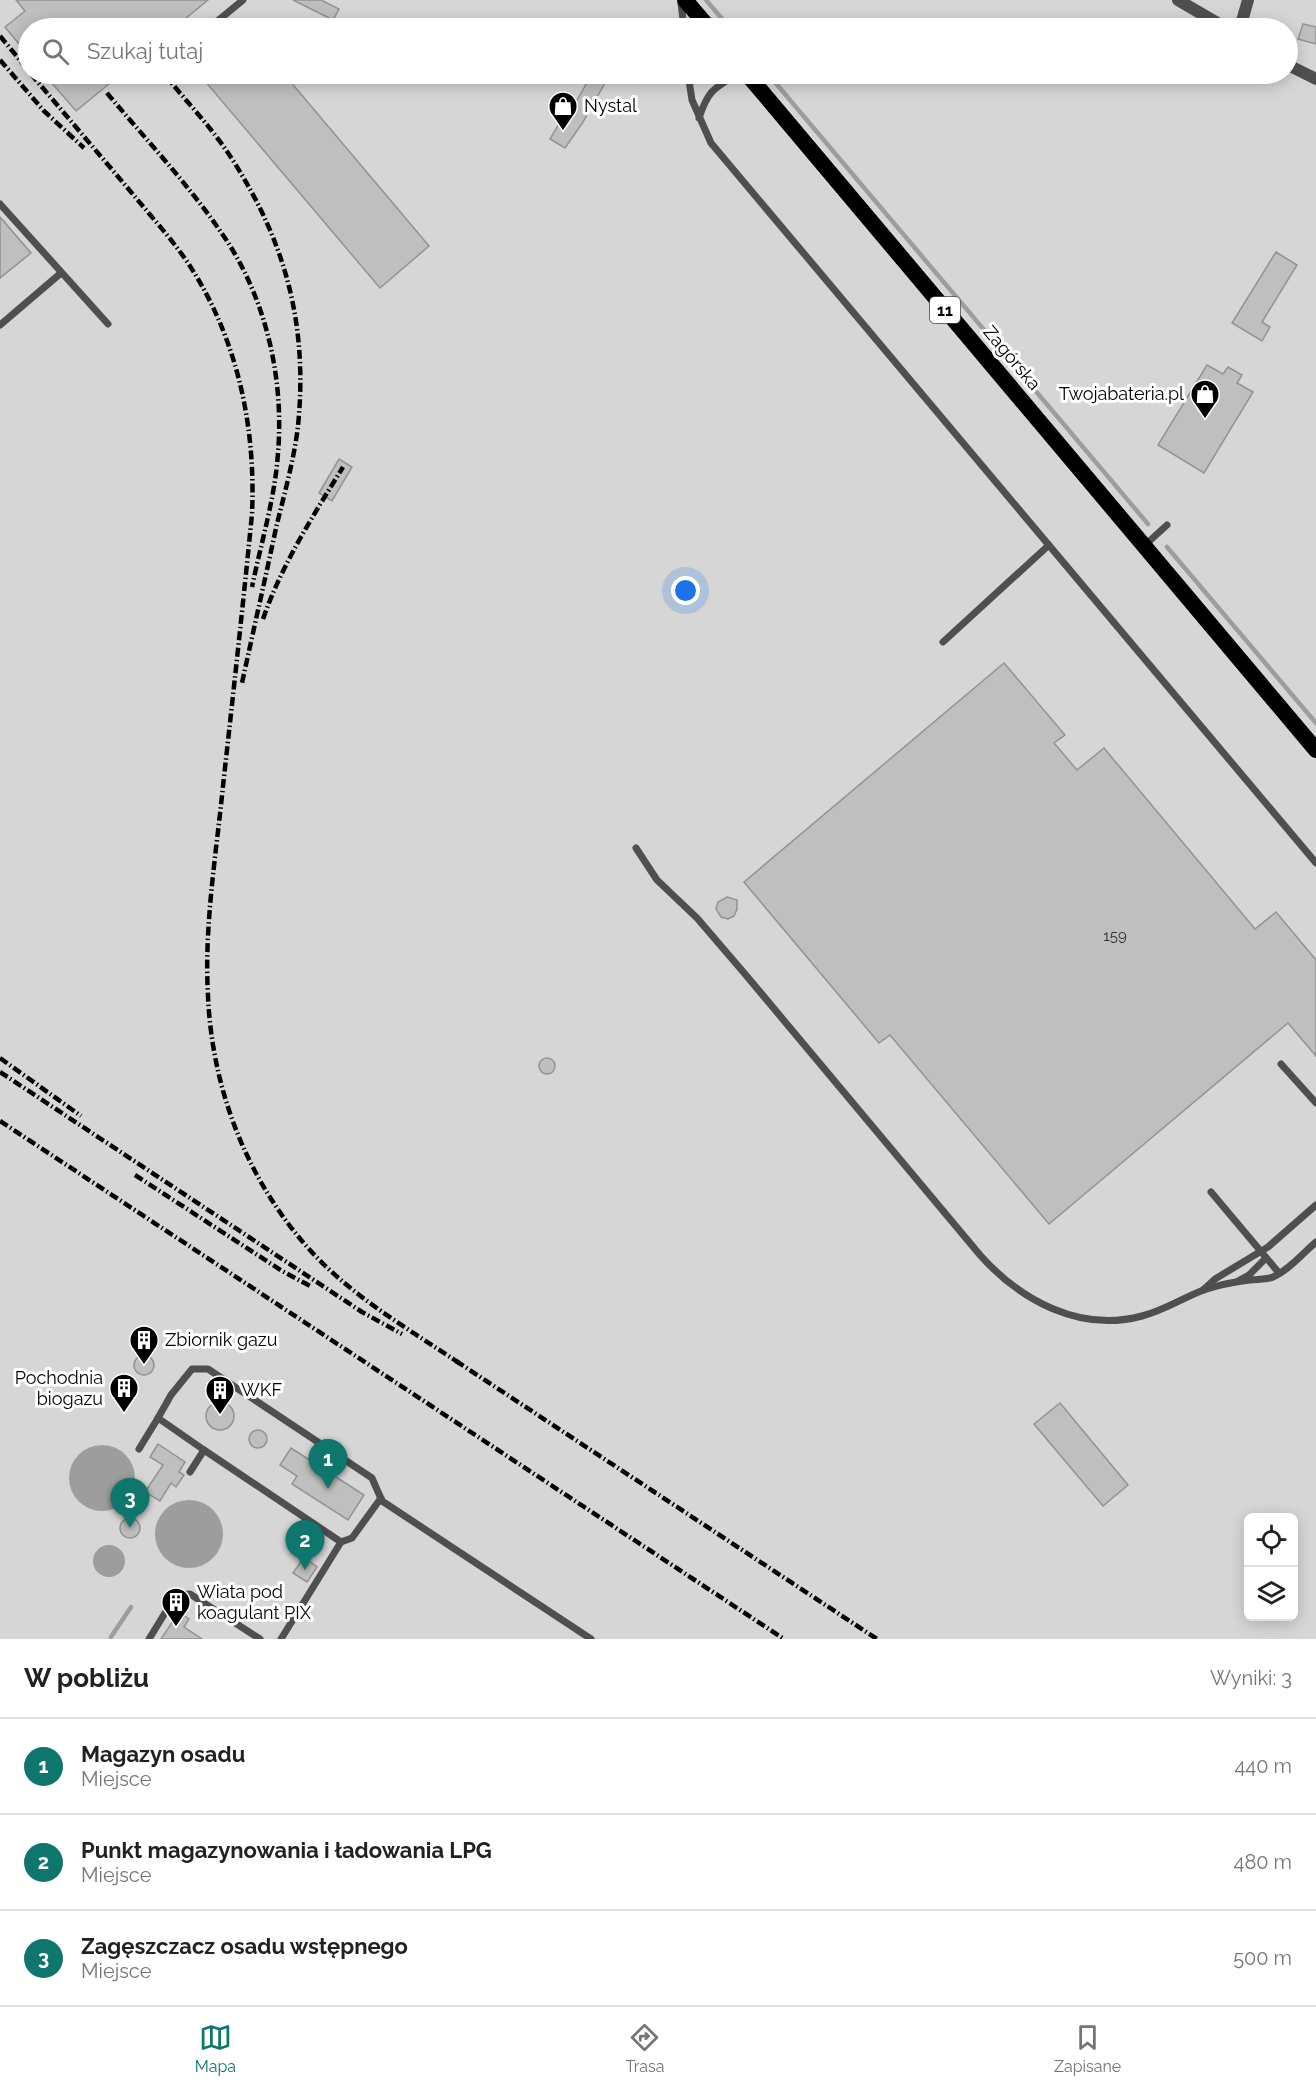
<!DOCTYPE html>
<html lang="pl">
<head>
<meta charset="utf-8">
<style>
	:root { --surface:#fff; --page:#f6f6f6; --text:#202124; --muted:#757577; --line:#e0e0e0; --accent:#0f766e }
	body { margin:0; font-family:Raleway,sans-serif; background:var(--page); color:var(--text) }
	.controls { position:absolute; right:18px; bottom:18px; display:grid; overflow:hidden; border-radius:9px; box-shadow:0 3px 15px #0003 }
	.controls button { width:54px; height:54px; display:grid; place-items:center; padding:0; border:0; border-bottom:2px solid var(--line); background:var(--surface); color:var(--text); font:30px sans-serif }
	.you { position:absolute; left:686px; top:591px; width:21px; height:21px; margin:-15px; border:4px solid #fff; border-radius:50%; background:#1a73e8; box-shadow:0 0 0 9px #1a73e833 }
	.badge { display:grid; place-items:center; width:39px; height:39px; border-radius:50%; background:var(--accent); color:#fff; font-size:20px; font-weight:700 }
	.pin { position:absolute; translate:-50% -50px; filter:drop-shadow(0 2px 3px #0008) }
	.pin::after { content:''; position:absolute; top:32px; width:21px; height:18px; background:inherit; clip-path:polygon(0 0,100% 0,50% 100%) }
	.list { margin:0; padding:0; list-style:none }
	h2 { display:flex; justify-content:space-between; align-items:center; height:78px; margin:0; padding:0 24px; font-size:26px }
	h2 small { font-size:20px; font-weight:400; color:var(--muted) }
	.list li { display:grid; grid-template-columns:39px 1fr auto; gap:18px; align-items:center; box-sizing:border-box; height:96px; padding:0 24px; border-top:2px solid var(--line) }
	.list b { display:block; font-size:22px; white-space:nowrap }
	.list p { margin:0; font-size:20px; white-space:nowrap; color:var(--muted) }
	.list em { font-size:20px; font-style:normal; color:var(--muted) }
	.icon { flex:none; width:33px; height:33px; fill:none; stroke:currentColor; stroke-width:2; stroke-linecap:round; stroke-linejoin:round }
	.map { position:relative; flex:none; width:1316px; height:1639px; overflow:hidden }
	.search { position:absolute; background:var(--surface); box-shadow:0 3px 15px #0003; left:18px; right:18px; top:18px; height:66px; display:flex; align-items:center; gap:15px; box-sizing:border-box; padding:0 21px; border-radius:33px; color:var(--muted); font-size:22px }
	.sheet { height:366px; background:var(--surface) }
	nav { display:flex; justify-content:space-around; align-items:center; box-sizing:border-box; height:84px; border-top:2px solid var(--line); background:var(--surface); font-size:16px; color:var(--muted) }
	nav a { display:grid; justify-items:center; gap:3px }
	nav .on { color:var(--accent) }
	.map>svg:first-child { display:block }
	.green { fill:#d6d6d6; fill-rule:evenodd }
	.water { fill:#9d9d9d }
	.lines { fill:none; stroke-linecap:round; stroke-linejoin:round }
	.stream { stroke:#9d9d9d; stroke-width:4.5 }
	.building { fill:#bfbfbf; stroke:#939393; stroke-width:1.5 }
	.trunk-casing { stroke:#dbdbdb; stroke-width:18 }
	.service { stroke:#4f4f4f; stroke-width:7 }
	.minor { stroke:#4f4f4f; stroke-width:12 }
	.trunk { stroke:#000; stroke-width:16 }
	.rail { stroke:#000; stroke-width:4.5; stroke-dasharray:9 3 1.5 3; stroke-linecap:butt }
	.labels { text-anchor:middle; stroke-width:6; stroke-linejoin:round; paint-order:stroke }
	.number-label { font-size:15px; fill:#303030 }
	.shield { fill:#fff; stroke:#4c4c4c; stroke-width:1.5 }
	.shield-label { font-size:16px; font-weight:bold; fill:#000 }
	.poi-label { font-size:18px; fill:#000; stroke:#fff; text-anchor:start }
	.street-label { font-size:18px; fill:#000; stroke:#fff }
</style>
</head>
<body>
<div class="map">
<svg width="1316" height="1639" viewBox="0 0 1316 1639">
	<rect width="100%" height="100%" fill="#fff"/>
	<path class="green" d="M 0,0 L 1316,0 L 1316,1639 L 0,1639 ZM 28,28 L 1288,28 L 1288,74 L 28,74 ZM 1248,1518 L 1294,1518 L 1294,1616 L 1248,1616 Z"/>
	<g class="water">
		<circle cx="102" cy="1478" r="33"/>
		<circle cx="189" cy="1534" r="34"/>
		<circle cx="109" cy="1561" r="16"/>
	</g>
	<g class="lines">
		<g class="stream">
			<path d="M 706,0 L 730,28"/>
			<path d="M 768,74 L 1148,524"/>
			<path d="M 1167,547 L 1316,723"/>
			<path d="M 111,1637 L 131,1607"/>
		</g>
	</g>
	<g class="building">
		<path d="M 16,0 L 208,0 L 174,28 L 28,28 L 28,55 L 5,27 L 25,11 Z"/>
		<path d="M 293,0 L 321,0 L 339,9 L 333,20 Z"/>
		<path d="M 1303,24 L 1316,27 L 1316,44 L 1298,39 Z"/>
		<path d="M 44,74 L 121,74 L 76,111 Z"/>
		<path d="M 199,74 L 284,74 L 429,246 L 380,288 Z"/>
		<path d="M 592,74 L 610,74 L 583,122 L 565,148 L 550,139 L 566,112 L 569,114 Z"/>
		<path d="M 0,217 L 31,253 L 0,278 Z"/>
		<path d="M 1276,252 L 1297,265 L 1262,322 L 1270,327 L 1262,341 L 1232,323 Z"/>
		<path d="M 1207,365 L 1223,374 L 1228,367 L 1242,375 L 1237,383 L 1253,392 L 1204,473 L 1158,445 Z"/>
		<path d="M 339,459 L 352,467 L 332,501 L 319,493 Z"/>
		<path d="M 1004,663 L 1065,735 L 1054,743 L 1077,770 L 1104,748 L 1255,929 L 1276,912 L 1316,960 L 1316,1056 L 1288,1023 L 1049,1224 L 890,1035 L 879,1043 L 744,882 Z"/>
		<path d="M 727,897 L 737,900 L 737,909 L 734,916 L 728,919 L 721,917 L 716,909 L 718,902 Z"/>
		<circle cx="547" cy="1066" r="8"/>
		<circle cx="144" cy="1365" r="10"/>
		<circle cx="220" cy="1416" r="14"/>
		<path d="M 1060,1403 L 1128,1485 L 1103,1506 L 1034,1424 Z"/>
		<circle cx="258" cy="1439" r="9"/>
		<path d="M 158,1444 L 185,1462 L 179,1472 L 184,1475 L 176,1487 L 171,1483 L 160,1501 L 145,1492 L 163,1465 L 150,1457 Z"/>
		<path d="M 291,1448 L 364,1495 L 348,1520 L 292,1484 L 297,1476 L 280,1465 Z"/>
		<circle cx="130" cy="1528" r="10"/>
		<path d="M 304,1557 L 317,1567 L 307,1582 L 293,1573 Z"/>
		<path d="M 179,1612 L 189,1619 L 184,1627 L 202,1639 L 161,1639 Z"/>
	</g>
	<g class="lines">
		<g class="trunk-casing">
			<g id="trunk">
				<path d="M 685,0 L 709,28"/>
				<path d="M 747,74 L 1316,750"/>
			</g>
		</g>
		<g class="service">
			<path d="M 681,3 L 684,28"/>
			<path d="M 209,28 L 243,0"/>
			<path d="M 688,74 L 692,100 L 711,143 L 1316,863"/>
			<path d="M 699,118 C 708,90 714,88 738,74"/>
			<path d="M 0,204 L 108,324"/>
			<path d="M 0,325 L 61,273"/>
			<path d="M 1144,546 L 1167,525"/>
			<path d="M 943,642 L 1049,545"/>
			<path d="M 636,848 L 657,880 L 697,918 L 745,974 L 980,1255 C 1020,1300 1080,1333 1142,1316 C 1163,1311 1181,1299 1201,1291 C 1216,1285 1235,1282 1250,1280 C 1257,1279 1267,1280 1273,1277 C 1289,1270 1303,1253 1316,1242"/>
			<path d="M 1281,1064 L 1316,1103"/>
			<path d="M 1211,1192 L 1279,1273"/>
			<path d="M 1238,1281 L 1249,1275 L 1266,1258"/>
			<path d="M 1203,1290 L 1215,1279 L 1268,1247 L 1316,1205"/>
			<path d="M 139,1449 L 158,1418"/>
			<path d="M 204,1450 L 158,1418 L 171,1395 L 192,1369 L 208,1369 L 372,1478 L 382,1501 L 591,1639"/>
			<path d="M 190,1472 L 204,1450 L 341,1542 L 281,1639"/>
			<path d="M 341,1542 L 352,1538 L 381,1498"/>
			<path d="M 149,1639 L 176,1595 L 190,1594 L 260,1639"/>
		</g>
		<g class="minor">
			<path d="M 1178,0 L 1226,28"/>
			<path d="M 1240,28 L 1248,0"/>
			<path d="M 1288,65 L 1316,79"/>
		</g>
		<use href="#trunk" class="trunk"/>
		<g class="rail">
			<path d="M 0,36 L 28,70"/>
			<path d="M 0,60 L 44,111 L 84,148"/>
			<path d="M 31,74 C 64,113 98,153 131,192 C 150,215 171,238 188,263 C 237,337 256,426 252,514 C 243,605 233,696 223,786 C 216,856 204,926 208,996 C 212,1089 247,1180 309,1249 C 352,1297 409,1329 462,1365"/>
			<path d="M 164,74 C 186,101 213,129 232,159 C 286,243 308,326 298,426 C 294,460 284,495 276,528 C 265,580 253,632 242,683"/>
			<path d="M 107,93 C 147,141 192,188 227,241 C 267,303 284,380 278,453 C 275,498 261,543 252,587"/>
			<path d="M 263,619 C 282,564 313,516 343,467"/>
			<path d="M 0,1058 L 81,1116"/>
			<path d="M 0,1072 L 362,1312 L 402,1334"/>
			<path d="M 0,1121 L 784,1639"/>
			<path d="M 135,1175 L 282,1271 L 312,1287"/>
			<path d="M 456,1361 L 877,1639"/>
		</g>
	</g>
	<defs>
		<g id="shop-pin" transform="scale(1.5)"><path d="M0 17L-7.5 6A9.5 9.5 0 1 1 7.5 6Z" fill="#000" stroke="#fff"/><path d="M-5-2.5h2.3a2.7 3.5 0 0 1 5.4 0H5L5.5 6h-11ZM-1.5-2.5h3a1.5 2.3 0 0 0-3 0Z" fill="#fff"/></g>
		<g id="building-pin" transform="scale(1.5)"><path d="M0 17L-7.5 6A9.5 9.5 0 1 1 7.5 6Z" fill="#000" stroke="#fff"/><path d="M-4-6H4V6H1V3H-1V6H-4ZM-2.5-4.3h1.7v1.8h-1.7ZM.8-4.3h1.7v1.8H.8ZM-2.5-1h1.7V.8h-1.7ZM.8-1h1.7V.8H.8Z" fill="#fff"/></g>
	</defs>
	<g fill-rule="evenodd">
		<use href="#shop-pin" x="563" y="106"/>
		<use href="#shop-pin" x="1205" y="394"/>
		<use href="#building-pin" x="144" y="1340"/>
		<use href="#building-pin" x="124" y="1388"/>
		<use href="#building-pin" x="220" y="1390"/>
		<use href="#building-pin" x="176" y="1602"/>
	</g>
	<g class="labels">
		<g class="number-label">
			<text x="1115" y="941">159</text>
		</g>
		<rect class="shield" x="930" y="297" width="30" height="26" rx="4.5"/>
		<g class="shield-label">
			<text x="945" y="316">11</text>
		</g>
		<g class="poi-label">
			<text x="584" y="112">Nystal</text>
			<text x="1184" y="400" text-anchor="end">Twojabateria.pl</text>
			<text x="165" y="1346">Zbiornik gazu</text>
			<text x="103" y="1384" text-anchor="end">Pochodnia<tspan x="103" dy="21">biogazu</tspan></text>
			<text x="241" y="1396">WKF</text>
			<text x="197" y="1598">Wiata pod<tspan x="197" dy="21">koagulant PIX</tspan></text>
		</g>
		<g class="street-label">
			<text transform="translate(1012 358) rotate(50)" y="6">Zagórska</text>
		</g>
	</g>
</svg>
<div class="controls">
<button><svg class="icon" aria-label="locate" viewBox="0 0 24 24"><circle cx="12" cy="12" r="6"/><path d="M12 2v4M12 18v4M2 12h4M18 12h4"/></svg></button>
<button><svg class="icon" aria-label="layers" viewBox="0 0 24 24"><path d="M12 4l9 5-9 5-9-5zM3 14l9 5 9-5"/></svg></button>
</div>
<div class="you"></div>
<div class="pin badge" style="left:328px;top:1489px">1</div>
<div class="pin badge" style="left:305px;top:1570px">2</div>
<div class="pin badge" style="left:130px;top:1528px">3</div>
<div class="search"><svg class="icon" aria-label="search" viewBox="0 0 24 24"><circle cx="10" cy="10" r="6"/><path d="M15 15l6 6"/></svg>Szukaj tutaj</div>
</div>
<section class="sheet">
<h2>W pobliżu<small>Wyniki: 3</small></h2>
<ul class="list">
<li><span class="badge">1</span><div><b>Magazyn osadu</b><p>Miejsce</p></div><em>440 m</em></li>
<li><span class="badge">2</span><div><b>Punkt magazynowania i ładowania LPG</b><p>Miejsce</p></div><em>480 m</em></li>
<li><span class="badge">3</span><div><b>Zagęszczacz osadu wstępnego</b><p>Miejsce</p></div><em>500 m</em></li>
</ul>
</section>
<nav>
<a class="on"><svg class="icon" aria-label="map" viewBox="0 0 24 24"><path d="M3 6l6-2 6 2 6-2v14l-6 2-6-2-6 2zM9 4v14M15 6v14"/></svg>Mapa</a>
<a><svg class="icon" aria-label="directions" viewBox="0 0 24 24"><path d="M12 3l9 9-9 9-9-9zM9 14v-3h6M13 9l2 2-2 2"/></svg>Trasa</a>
<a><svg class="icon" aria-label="saved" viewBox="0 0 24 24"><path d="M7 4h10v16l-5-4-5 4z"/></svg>Zapisane</a>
</nav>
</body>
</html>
